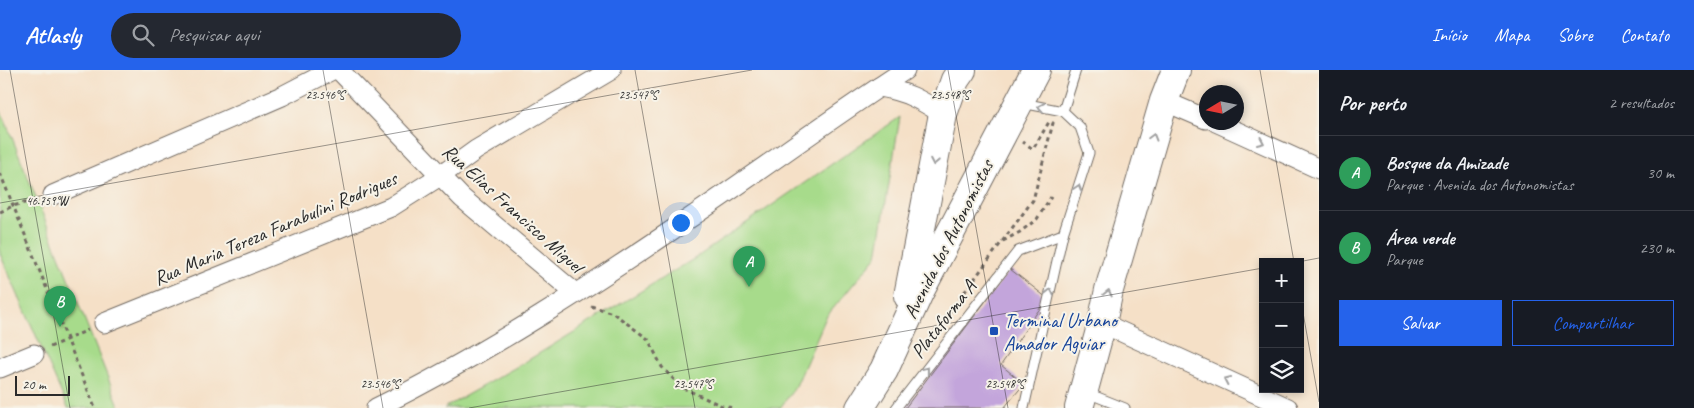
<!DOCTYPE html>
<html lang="pt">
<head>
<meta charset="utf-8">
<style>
	:root { --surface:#171b24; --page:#242831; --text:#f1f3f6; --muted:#9ea1a6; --line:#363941; --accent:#2563eb }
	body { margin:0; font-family:Caveat,sans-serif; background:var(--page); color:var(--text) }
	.controls { position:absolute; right:15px; bottom:15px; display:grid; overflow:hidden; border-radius:0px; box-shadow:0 2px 8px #0003 }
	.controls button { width:45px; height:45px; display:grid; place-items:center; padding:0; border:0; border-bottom:1px solid var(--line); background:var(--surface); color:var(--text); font:25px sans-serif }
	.compass { position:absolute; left:1199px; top:15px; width:45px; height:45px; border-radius:50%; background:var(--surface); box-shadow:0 2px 8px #0003; rotate:260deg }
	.scale { position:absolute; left:15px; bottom:12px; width:55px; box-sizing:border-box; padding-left:5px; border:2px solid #2b2b2b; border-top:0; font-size:14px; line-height:18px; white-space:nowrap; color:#2b2b2b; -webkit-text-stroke:4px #f7f3e8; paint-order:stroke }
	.you { position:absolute; left:680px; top:152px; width:18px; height:18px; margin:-12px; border:4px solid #fff; border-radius:50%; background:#1a73e8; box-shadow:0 0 0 8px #1a73e833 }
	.badge { display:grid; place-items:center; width:32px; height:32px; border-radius:50%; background:var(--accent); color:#fff; font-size:16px; font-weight:700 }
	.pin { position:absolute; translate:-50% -41px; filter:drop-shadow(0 1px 2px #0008) }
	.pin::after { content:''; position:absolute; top:26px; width:18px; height:15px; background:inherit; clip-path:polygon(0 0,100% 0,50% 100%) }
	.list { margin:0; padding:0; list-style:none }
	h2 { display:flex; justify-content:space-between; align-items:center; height:65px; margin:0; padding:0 20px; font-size:21px }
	h2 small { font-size:16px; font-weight:400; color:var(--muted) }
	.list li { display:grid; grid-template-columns:32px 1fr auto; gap:15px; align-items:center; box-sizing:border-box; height:75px; padding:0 20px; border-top:1px solid var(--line) }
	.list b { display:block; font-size:19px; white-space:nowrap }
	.list p { margin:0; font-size:16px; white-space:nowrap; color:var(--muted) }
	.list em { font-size:16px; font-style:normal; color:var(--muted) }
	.actions { display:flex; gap:10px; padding:15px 20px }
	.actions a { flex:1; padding:11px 0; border:1px solid var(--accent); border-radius:0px; text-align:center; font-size:18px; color:var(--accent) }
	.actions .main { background:var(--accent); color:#fff }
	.icon { flex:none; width:28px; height:28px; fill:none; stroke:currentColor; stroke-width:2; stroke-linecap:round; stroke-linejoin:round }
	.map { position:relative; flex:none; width:1319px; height:338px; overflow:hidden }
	header { display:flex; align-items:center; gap:30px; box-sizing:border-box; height:70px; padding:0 25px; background:var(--accent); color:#fff }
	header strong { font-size:24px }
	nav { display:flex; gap:28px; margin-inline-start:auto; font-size:18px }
	.search { width:350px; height:45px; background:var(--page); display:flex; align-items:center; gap:12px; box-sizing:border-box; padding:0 18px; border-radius:28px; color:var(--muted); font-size:19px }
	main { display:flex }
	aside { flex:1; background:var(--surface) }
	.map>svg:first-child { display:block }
	.green { fill:#a7db8b; stroke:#69835b }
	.building { fill:#c3a5db }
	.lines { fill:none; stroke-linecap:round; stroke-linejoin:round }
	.lane-casing { stroke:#726a62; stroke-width:11 }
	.street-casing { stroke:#726a62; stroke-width:21 }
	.primary-casing { stroke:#726a62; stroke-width:30 }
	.path { stroke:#726a62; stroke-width:3; stroke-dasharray:4 4; stroke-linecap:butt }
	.lane { stroke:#fff; stroke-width:9 }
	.street { stroke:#fff; stroke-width:19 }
	.primary { stroke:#fff; stroke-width:28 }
	.oneway { stroke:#a0a0a0 }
	.ticks { fill:none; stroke:#2b2b2b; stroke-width:1; stroke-opacity:0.45 }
	.transit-dot { fill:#1a4fb4; stroke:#f7f3e8; stroke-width:2 }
	.labels { text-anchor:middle; stroke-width:4; stroke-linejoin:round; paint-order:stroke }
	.street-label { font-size:20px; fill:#2b2b2b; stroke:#f7f3e8 }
	.transit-label { font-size:20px; fill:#164399; stroke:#f7f3e8; text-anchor:start }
	.ticks-label { font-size:12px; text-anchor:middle; fill:#2b2b2b; stroke:#f7f3e8; stroke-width:4; stroke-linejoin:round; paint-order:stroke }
</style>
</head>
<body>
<header>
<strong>Atlasly</strong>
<div class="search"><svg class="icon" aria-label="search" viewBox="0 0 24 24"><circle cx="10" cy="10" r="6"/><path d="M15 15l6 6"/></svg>Pesquisar aqui</div>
<nav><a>Início</a><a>Mapa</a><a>Sobre</a><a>Contato</a></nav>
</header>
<main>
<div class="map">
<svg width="1319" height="338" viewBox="0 0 1319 338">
	<rect width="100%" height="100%" fill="#f7f3e8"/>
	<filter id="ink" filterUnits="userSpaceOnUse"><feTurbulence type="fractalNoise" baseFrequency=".02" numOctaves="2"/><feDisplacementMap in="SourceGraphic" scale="10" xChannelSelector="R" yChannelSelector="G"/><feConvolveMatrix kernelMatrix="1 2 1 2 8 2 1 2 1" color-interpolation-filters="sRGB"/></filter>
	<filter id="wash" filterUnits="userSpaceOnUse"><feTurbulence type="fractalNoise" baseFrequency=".0096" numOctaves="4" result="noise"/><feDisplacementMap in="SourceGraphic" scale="20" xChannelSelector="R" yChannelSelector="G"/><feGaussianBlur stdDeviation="1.12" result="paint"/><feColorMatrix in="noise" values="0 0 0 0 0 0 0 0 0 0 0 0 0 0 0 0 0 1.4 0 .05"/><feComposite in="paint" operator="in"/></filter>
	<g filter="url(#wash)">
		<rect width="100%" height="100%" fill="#f5e0c7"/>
		<g class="green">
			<path d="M 0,39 L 11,65 L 120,338 L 68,338 L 0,184 Z"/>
			<path d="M 900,47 L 877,186 L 826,247 L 796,316 L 780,338 L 444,338 L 525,292 L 697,187 Z"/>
		</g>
		<g id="blocks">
			<path class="building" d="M 1010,199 L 1047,228 L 1001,295 L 1024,314 L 1004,338 L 905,338 Z"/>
		</g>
	</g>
	<g filter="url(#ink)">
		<use href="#blocks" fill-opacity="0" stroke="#726a62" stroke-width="1"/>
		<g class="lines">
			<g class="lane-casing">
				<g id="lane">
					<path d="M 1022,33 L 1063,41 L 1080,57 L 1089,83 L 1063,164 L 1024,338"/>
					<path d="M 1063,41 L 1076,0"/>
					<path d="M 1085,322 L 1125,338"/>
					<path d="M 896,338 L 1018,181 L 1063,164"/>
				</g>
			</g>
			<g class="street-casing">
				<g id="street">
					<path d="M 339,0 L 462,128 L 575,223"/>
					<path d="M 879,17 C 907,22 919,29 943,44"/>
					<path d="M 1164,31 L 1206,49"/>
					<path d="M 1216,52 L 1319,99"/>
					<path d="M 53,125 L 282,26 L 332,0"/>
					<path d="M 104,253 L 391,137 L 440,106 L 476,80 L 611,0"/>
					<path d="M 1102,253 L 1288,338"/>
					<path d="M 0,298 L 34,284"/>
					<path d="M 376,338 C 485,284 587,218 687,150 C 760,101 831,48 905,0"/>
				</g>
			</g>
			<g class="primary-casing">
				<g id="primary">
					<path d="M 908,226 L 943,44 L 955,10 L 962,0"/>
					<path d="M 860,338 L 884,300 L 919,223 L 1036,0"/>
					<path d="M 1079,338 L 1102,253 L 1109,220 L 1164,31 L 1176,0"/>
				</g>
			</g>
			<g class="path">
				<path d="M 0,103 L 95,338"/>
				<path d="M 0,142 L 13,136 L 36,130"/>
				<path d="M 1003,171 L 1020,162 L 1037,149 L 1051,127"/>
				<path d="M 591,236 L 613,243 L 648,269 L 662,297 L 681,317 L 722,336 L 734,338"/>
				<path d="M 926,274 L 1033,130 L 1053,53 L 1049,52 L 1033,79 L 1023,72"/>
				<path d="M 50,277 L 88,260"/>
			</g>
			<use href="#lane" class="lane"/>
			<use href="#street" class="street"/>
			<use href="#primary" class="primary"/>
		</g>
		<defs><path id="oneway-chevron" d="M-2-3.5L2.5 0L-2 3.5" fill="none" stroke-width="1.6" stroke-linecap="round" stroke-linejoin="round" transform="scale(1.25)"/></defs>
		<g class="oneway">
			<use href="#oneway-chevron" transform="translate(1041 37) rotate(-169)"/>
			<use href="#oneway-chevron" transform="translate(1153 67) rotate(-74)"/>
			<use href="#oneway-chevron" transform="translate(1261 72) rotate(24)"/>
			<use href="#oneway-chevron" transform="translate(934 92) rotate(101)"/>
			<use href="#oneway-chevron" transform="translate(1078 118) rotate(-72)"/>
			<use href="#oneway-chevron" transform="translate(1050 222) rotate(-77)"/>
			<use href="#oneway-chevron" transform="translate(1108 223) rotate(-77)"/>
			<use href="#oneway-chevron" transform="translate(926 300) rotate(-52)"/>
			<use href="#oneway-chevron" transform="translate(1227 310) rotate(-155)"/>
		</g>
	</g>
	<path class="ticks" d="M 10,0 L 70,338M 323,0 L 383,338M 635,0 L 695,338M 948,0 L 1008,338M 1260,0 L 1294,192M 0,133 L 752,0M 1298,192 L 1319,188M 1300,226 L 1319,332M 469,338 L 1263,198"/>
	<rect class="transit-dot" x="989" y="256" width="10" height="10" rx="2.5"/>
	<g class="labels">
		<g class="street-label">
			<text transform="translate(513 138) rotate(42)" y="7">Rua Elias Francisco Miguel</text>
			<text transform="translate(275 158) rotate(-23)" y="7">Rua Maria Tereza Farabulini Rodrigues</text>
			<text transform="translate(948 169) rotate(-63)" y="7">Avenida dos Autonomistas</text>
			<text transform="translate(943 249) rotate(-52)" y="7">Plataforma A</text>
		</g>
		<g class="transit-label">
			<text x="1004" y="257">Terminal Urbano<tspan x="1004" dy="23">Amador Aguiar</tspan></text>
		</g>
	</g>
	<g class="ticks-label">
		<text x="325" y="29">23.546°S</text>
		<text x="638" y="29">23.547°S</text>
		<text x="950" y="29">23.548°S</text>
		<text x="47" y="135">46.759°W</text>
		<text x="380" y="318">23.546°S</text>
		<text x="693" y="318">23.547°S</text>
		<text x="1005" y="318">23.548°S</text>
	</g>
</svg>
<div class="controls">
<button>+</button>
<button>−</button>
<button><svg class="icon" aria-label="layers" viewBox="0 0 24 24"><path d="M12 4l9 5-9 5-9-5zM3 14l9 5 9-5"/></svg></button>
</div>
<svg class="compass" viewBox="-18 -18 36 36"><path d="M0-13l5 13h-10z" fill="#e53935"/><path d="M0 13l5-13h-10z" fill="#9ea1a6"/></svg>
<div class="scale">20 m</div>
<div class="you"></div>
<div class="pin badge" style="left:749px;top:217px;background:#2e9e5b">A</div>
<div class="pin badge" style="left:60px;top:257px;background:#2e9e5b">B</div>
</div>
<aside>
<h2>Por perto<small>2 resultados</small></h2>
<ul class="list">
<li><span class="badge" style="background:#2e9e5b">A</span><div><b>Bosque da Amizade</b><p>Parque · Avenida dos Autonomistas</p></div><em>30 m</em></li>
<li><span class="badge" style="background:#2e9e5b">B</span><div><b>Área verde</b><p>Parque</p></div><em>230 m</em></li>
</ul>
<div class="actions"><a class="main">Salvar</a><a>Compartilhar</a></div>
</aside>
</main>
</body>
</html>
